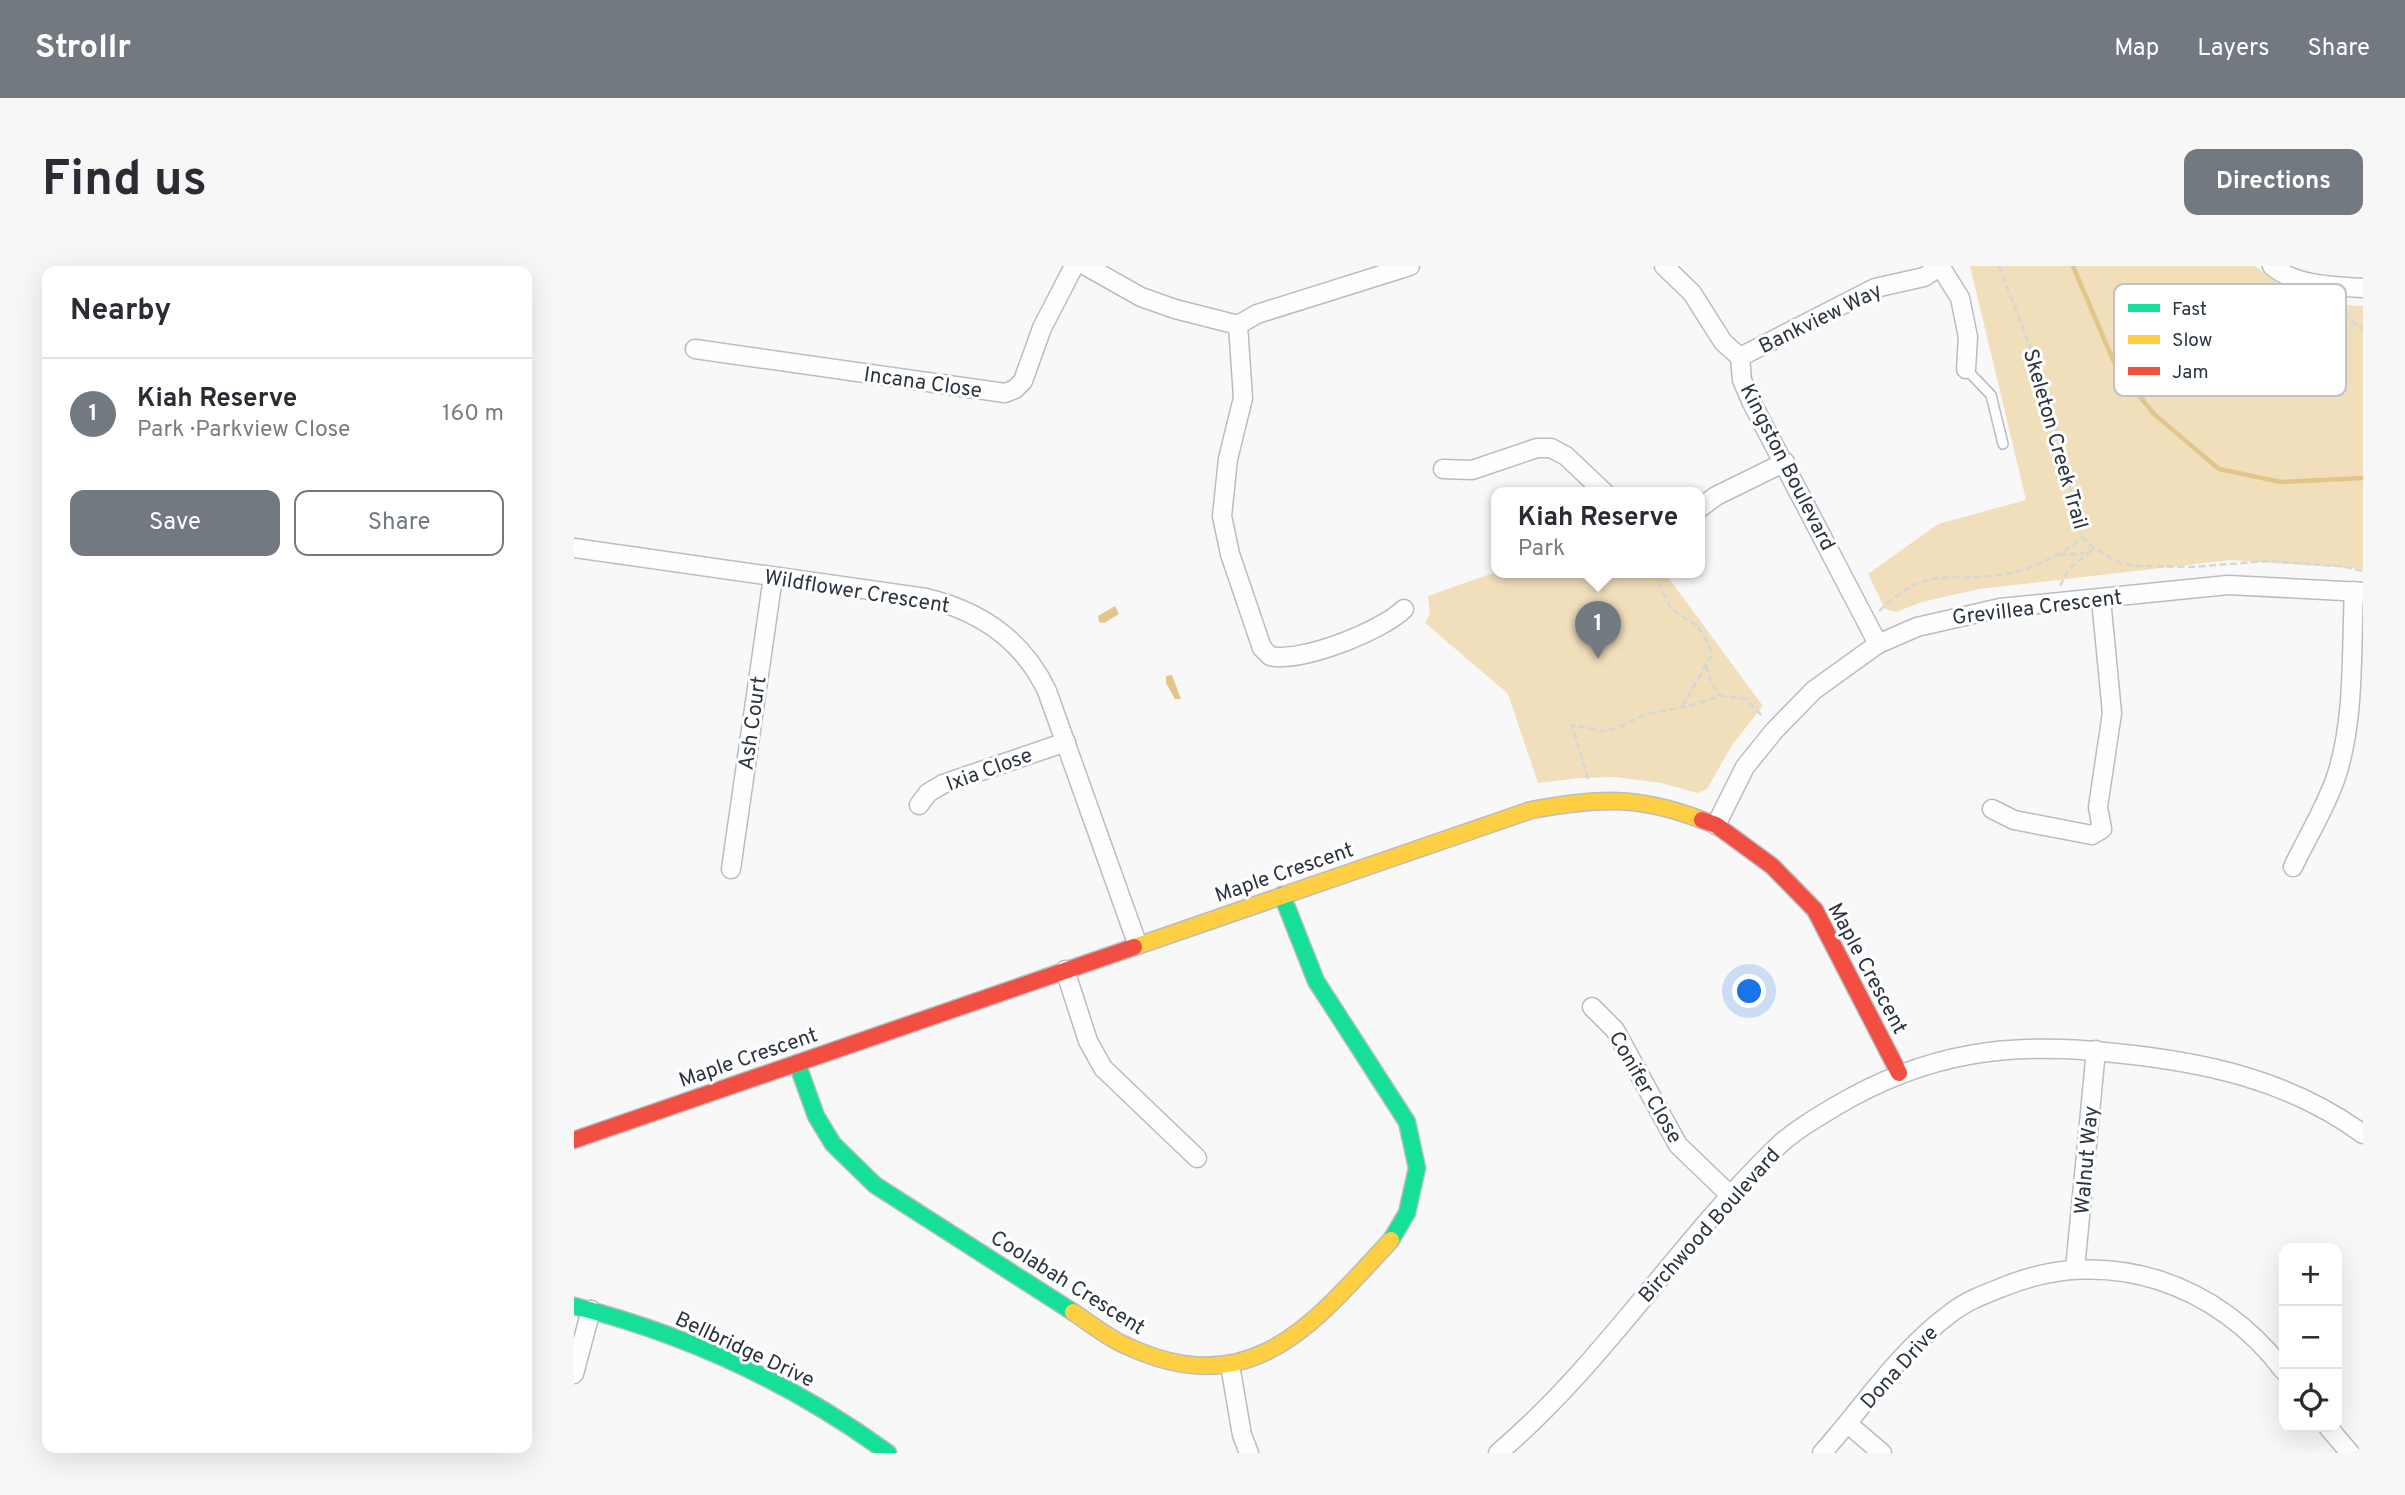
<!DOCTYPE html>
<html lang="en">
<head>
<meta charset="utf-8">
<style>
	:root { --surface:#fff; --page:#f7f7f7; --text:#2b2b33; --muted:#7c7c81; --line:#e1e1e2; --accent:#737980 }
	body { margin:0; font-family:Overpass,sans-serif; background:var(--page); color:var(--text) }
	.controls { position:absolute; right:21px; bottom:21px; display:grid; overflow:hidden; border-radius:14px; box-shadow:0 7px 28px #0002 }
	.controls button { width:63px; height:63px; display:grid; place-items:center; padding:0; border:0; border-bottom:2px solid var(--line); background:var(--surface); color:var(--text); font:35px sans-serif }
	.you { position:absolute; left:1176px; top:726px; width:24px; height:24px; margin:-18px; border:5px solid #fff; border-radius:50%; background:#1a73e8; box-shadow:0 0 0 10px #1a73e833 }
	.badge { display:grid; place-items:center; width:46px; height:46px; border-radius:50%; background:var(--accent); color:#fff; font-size:23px; font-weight:700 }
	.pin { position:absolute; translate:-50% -58px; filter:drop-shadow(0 2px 4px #0008) }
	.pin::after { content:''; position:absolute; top:37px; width:24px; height:21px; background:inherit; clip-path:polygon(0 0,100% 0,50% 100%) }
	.popup { position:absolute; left:917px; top:221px; width:214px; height:91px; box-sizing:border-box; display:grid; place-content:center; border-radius:14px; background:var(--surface); filter:drop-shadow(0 2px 5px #0005); font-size:23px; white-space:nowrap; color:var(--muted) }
	.popup b { font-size:26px; color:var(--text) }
	.popup::after { content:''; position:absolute; left:50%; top:100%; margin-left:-14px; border:14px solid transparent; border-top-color:var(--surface) }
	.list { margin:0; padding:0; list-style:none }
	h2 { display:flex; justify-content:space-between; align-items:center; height:91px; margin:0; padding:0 28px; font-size:30px }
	h2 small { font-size:23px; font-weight:400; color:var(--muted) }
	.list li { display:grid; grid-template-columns:46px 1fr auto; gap:21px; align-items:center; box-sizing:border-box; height:112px; padding:0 28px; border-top:2px solid var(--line) }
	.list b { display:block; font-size:26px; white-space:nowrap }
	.list p { margin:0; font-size:23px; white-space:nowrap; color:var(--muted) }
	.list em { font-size:23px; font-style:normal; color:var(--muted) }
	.actions { display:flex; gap:14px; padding:21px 28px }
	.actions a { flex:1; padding:16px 0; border:2px solid var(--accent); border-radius:14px; text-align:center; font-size:24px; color:var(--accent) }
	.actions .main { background:var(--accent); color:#fff }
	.icon { flex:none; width:38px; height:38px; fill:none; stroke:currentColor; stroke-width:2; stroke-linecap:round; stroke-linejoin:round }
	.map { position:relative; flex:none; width:1789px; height:1187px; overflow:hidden; border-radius:14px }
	header { display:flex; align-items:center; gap:42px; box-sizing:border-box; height:98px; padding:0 35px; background:var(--accent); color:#fff }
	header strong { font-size:33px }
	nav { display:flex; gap:38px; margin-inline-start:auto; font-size:24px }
	.intro { display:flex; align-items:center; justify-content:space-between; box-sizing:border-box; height:168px; padding:0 42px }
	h1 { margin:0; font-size:49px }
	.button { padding:18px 32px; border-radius:14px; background:var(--accent); color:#fff; font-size:24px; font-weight:700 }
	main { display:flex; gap:42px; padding:0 42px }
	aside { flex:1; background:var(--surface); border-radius:14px; box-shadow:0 7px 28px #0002 }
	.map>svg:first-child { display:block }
	.green { fill:#f1dfbc }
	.water { fill:#e2c589 }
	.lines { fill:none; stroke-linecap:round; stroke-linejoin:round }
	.stream { stroke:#e2c589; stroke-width:4.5 }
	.lane-casing { stroke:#b9bdc2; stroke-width:12 }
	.street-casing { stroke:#b9bdc2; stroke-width:21 }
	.fast-casing { stroke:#b9bdc2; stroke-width:19 }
	.slow-casing { stroke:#b9bdc2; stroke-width:19 }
	.jam-casing { stroke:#b9bdc2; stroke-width:19 }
	.path { stroke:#d5d6d7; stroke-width:2.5; stroke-dasharray:7 3.5; stroke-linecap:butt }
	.lane { stroke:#fefefe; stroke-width:9 }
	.street { stroke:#fefefe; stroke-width:18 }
	.fast { stroke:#16e098; stroke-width:16 }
	.slow { stroke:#ffcf43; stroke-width:16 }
	.jam { stroke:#f24e42; stroke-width:16 }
	.labels { text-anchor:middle; stroke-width:6; stroke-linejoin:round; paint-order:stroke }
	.street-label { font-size:21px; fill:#2b3440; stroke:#fff }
	.key { fill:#fff; stroke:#bfc2c6; stroke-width:2 }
	.key-label { font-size:19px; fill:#2b3440 }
</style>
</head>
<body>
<header>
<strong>Strollr</strong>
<nav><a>Map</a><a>Layers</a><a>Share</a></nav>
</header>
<div class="intro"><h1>Find us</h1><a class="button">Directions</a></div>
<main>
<aside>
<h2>Nearby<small></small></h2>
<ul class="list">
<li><span class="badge">1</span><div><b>Kiah Reserve</b><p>Park · Parkview Close</p></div><em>160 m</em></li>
</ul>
<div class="actions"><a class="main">Save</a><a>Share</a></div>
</aside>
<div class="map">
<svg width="1789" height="1187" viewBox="0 0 1789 1187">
	<rect width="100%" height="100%" fill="#f8f8f8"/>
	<g class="green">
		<path d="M 1396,0 L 1681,0 L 1730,37 L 1789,40 L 1789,303 L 1657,294 L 1405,323 L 1348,336 L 1322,346 L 1311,343 L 1294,308 L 1364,258 L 1452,234 Z"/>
		<path d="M 922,306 L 1091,307 L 1189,440 L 1158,479 L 1133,523 L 1123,527 L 1087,517 L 1042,511 L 1005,512 L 964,517 L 934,428 L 851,357 L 856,347 L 854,330 Z"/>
	</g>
	<g class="water">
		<path d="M 541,340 L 545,348 L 530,357 L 525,356 L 524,350 Z"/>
		<path d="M 598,409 L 607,433 L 601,433 L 592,417 L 592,410 Z"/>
	</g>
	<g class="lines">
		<path class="stream" d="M 1499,0 L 1542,101 L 1580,148 L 1645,203 L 1707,216 L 1789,212"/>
		<g class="lane-casing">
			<path id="lane" d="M 1392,103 L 1417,129 L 1429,178"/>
		</g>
		<g class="street-casing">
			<g id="street">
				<path d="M 512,0 L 567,31 L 601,43 L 664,59 L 683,48 L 836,0"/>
				<path d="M 1090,0 L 1118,27 L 1149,76 L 1166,91 L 1168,114 L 1178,137 L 1304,378"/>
				<path d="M 1366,0 L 1386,32 L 1394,71 L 1392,103"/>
				<path d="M 1698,0 C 1722,20 1759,20 1789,22"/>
				<path d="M 664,59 L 669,132 L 654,193 L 648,250 L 656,288 L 688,382 L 696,390 C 727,397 808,365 830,343"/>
				<path d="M 121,83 L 431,127 L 441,123 L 449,115 L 468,62 L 500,0"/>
				<path d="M 1166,91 L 1301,22 L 1350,11 L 1365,1"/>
				<path d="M 869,203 L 898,204 L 963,182 L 977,182 L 992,190 L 1031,227"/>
				<path d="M 1126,242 L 1142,230 L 1211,196"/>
				<path d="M 0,282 L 352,332 C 406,345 449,374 473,425 L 563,677"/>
				<path d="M 345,539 L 354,527 L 369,518 L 492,476"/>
				<path d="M 1418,543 L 1440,554 L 1518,569 L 1528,563 L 1524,541 L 1538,447 L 1527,333"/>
				<path d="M 1142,559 L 1171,501 L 1200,465 L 1240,424 L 1304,378 L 1343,361 L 1426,342 L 1654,319 L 1789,326"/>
				<path d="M 1719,601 C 1733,571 1753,540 1763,508 C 1781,451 1777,385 1780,325"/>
				<path d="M 157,603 L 199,311"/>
				<path d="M 491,704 L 514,775 L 529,802 L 623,892"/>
				<path d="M 1018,741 L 1041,764 L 1104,879 L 1157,930"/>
				<path d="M 1501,1003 L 1522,784"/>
				<path d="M 656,1099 L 668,1169 L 675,1187"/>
				<path d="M 0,1108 L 17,1044"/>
				<path d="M 1274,1158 L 1308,1187"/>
				<path d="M 1754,1161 L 1776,1187"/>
				<path d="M 924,1187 C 1029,1098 1103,978 1202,882 C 1218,866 1242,852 1262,840 C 1353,786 1437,775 1541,787 C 1631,796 1715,814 1789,868"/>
				<path d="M 1248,1187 C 1289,1141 1326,1084 1377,1047 C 1392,1035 1411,1028 1429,1021 C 1533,978 1644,1017 1710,1105"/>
			</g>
		</g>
		<g class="fast-casing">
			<g id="fast">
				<path d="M 708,629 L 742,715 L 833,856 L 843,902 L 833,947 L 817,974"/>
				<path d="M 223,797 L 242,850 L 259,878 L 301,919 L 499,1046"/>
				<path d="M 0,1040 C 115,1069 218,1117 314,1187"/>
			</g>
		</g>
		<g class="slow-casing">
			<g id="slow">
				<path d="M 560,681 L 957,544 C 1023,532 1064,529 1128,554"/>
				<path d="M 499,1046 C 516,1057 534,1072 553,1080 C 678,1138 739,1058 817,974"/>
			</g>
		</g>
		<g class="jam-casing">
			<g id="jam">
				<path d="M 1128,554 L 1142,559 L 1198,600 L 1241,644 L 1325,807"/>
				<path d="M 0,874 L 560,681"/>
			</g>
		</g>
		<g class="path">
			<path d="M 1425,0 L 1476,134 L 1493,202 L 1502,258 L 1509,272 L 1520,282 L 1544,296 L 1561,300 L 1618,301 L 1693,295 L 1766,300 L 1789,305"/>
			<path d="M 1751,37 L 1789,63"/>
			<path d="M 1485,289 L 1510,287"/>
			<path d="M 1080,307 L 1097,343 L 1124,360 L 1139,387 L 1107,442"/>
			<path d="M 1486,320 L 1494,304 L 1520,282"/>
			<path d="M 1305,345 C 1356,298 1366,317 1425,309 C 1457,305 1483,290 1509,272"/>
			<path d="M 1132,399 L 1138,418 L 1147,430"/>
			<path d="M 1014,513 L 998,459 L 1029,465 L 1043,462 L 1070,449 L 1118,439 L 1147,430 L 1172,433 L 1189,451"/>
		</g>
		<use href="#lane" class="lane"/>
		<use href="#street" class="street"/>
		<use href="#fast" class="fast"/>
		<use href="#slow" class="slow"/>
		<use href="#jam" class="jam"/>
	</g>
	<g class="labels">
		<g class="street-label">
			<text transform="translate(1246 52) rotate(-26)" y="7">Bankview Way</text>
			<text transform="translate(349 116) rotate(8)" y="7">Incana Close</text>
			<text transform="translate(1482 173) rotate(74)" y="7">Skeleton Creek Trail</text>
			<text transform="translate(1214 201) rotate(63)" y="7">Kingston Boulevard</text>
			<text transform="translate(283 325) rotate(9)" y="7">Wildflower Crescent</text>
			<text transform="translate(1463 341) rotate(-7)" y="7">Grevillea Crescent</text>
			<text transform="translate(178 457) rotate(-82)" y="7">Ash Court</text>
			<text transform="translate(415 503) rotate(-20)" y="7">Ixia Close</text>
			<text transform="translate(710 606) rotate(-19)" y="7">Maple Crescent</text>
			<text transform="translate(1294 702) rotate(62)" y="7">Maple Crescent</text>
			<text transform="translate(174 791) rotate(-19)" y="7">Maple Crescent</text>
			<text transform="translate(1072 821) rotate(60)" y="7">Conifer Close</text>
			<text transform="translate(1512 894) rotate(-85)" y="7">Walnut Way</text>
			<text transform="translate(1135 959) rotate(-48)" y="7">Birchwood Boulevard</text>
			<text transform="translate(494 1016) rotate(32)" y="7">Coolabah Crescent</text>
			<text transform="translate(171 1083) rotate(25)" y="7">Bellbridge Drive</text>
			<text transform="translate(1325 1101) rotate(-48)" y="7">Dona Drive</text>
		</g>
	</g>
	<rect x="1540" y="18" width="232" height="112" rx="10" class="key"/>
	<rect x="1554" y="38" width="32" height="8" fill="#16e098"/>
	<rect x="1554" y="69" width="32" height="9" fill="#ffcf43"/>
	<rect x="1554" y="101" width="32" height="8" fill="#f24e42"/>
	<g class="key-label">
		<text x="1598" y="49">Fast</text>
		<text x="1598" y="80">Slow</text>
		<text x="1598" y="112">Jam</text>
	</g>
</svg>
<div class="controls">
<button>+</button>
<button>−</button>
<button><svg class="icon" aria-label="locate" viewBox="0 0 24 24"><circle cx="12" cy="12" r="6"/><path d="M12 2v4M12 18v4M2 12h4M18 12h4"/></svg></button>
</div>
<div class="you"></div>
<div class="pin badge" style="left:1024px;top:393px">1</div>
<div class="popup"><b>Kiah Reserve</b>Park</div>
</div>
</main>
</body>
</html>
